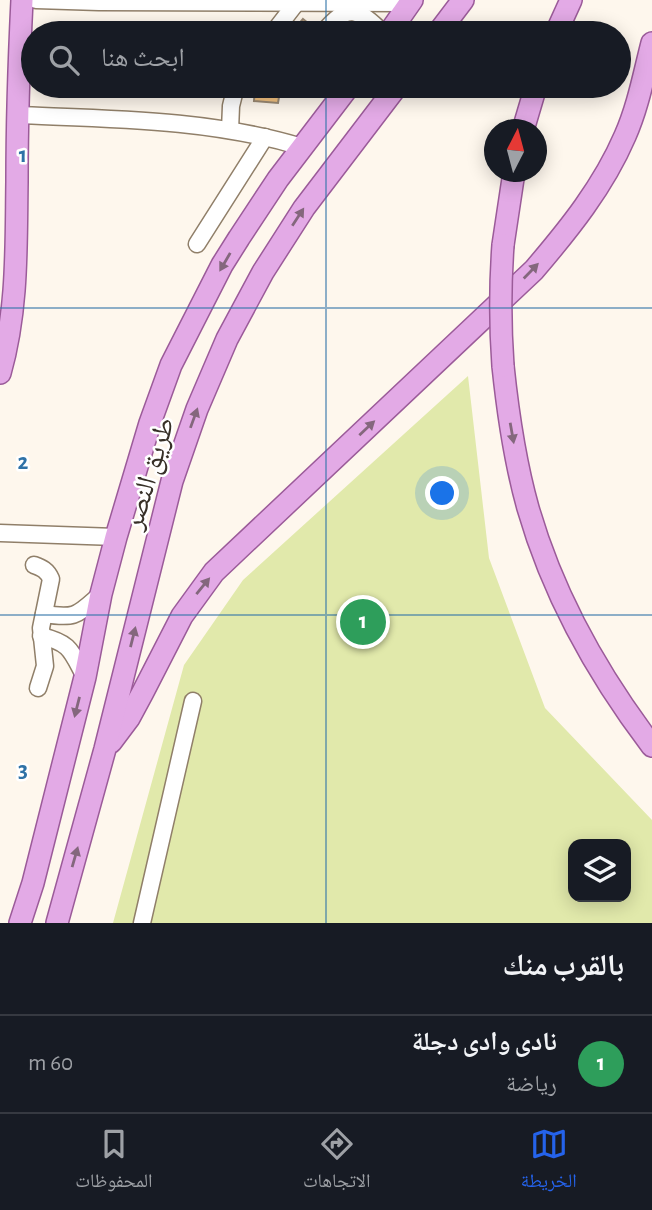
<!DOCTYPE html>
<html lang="ar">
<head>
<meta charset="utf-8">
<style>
	:root { --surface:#171b24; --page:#242831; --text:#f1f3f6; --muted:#9ea1a6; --line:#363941; --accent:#2563eb }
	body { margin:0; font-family:"Alegreya Sans","Noto Naskh Arabic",sans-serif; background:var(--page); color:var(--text); direction:rtl }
	.controls { position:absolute; right:21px; bottom:21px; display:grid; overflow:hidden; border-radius:14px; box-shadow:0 4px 18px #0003 }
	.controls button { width:63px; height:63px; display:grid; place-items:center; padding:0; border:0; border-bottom:2px solid var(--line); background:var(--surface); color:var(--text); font:35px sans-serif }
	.compass { position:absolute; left:484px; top:119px; width:63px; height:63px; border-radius:50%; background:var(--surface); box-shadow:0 4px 18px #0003; rotate:6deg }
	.you { position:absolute; left:443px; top:494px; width:24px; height:24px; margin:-18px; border:5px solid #fff; border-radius:50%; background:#1a73e8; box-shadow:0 0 0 10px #1a73e833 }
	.badge { display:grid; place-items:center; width:46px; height:46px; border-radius:50%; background:var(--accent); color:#fff; font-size:23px; font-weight:700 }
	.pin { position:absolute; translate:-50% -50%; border:4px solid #fff; box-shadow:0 2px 7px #0006 }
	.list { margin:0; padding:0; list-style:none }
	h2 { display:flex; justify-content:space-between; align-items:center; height:91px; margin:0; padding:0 28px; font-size:30px }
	h2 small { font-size:23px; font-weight:400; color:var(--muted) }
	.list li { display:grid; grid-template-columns:46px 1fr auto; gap:21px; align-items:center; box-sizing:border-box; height:98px; padding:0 28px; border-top:2px solid var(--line) }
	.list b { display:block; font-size:26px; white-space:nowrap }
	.list p { margin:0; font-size:23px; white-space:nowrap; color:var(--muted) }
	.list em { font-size:23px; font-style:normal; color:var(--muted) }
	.icon { flex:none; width:38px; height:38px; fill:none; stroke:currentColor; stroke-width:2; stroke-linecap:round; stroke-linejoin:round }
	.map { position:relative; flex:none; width:652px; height:923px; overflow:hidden; direction:ltr }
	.search { position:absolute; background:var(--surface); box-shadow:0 4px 18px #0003; left:21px; right:21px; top:21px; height:77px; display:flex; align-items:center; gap:18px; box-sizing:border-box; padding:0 24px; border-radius:38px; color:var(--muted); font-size:26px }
	.sheet { height:189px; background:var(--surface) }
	nav { display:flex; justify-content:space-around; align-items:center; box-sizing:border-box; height:98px; border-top:2px solid var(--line); background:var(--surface); font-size:19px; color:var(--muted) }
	nav a { display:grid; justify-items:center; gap:4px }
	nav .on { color:var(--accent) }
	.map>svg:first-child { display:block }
	.green { fill:#e1e9ab; fill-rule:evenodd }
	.building { fill:#f4c381; stroke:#9b8a74; stroke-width:2 }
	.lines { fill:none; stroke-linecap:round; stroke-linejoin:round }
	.minor-tunnel { stroke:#d6cfc5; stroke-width:16; stroke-dasharray:16 8; stroke-linecap:butt }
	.minor-casing { stroke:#907f69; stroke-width:19 }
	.major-casing { stroke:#9b5b99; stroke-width:24 }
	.minor { stroke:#fff; stroke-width:16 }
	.major { stroke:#e3aae6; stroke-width:21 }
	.major-bridge-casing { stroke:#9b5b99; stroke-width:24; stroke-linecap:butt }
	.major-bridge { stroke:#e3aae6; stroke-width:21 }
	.oneway { fill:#84677d }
	.grid { fill:none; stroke:#2f72a7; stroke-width:2; stroke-opacity:0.55 }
	.labels { text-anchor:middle; stroke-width:5; stroke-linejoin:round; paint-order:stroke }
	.street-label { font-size:28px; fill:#373027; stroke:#fff }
	.grid-label { font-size:23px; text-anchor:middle; font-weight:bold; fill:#2f72a7; stroke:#fff; stroke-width:5; stroke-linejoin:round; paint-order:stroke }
</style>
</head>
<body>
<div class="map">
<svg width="652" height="923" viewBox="0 0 652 923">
	<rect width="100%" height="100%" fill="#fef7ed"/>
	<path class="green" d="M 468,376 L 489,558 L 545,708 L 652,820 L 652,923 L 113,923 L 184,665 L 243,580 ZM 573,844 L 626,844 L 626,897 L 573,897 Z"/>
	<g class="building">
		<path d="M 303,19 L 314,28 L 313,33 L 291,33 Z"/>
		<path d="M 255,86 L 269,86 L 270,92 L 274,96 L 279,97 L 278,103 L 254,101 Z"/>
	</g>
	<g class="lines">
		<path class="minor-tunnel" d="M 256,86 L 271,89 L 279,87"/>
		<g class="minor-casing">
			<g id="minor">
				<path d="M 36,0 L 99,2 L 411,3"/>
				<path d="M 273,33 L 297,2"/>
				<path d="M 323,33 C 347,3 358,8 383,33"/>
				<path d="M 279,87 L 281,86"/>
				<path d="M 17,115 C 112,119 210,119 302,147"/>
				<path d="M 230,130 L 231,106 L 236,86"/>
				<path d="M 197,244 L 265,137"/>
				<path d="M 0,533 L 116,537"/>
				<path d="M 34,565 C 42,568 47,570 51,579 L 41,628 L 45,666 L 38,688"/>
				<path d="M 44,614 C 77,619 77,615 101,594"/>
				<path d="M 41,636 C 71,643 71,651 85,677"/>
				<path d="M 142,923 L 193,701"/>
			</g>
		</g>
		<g class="major-casing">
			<g id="major">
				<path d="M 389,33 L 412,0"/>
				<path d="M 438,33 L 463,0"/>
				<path d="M 556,33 L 571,0"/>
				<path d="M 523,130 L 536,86"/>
				<path d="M 503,245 L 514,172"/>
				<path d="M 503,366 C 508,414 515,462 528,508 C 553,595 598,675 652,746"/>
				<path d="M 0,373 C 18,310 16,246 17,182 C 17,121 19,61 22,0"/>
				<path d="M 111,742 L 129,718 L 143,692 L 182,616 L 214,572 L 534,270 C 569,229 603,187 625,136 C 638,107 644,74 652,43"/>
				<path d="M 20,923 L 33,883 L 85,677 L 101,594 L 116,537 L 150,423 L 171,365 L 222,265 L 239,238 L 278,179 L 349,86"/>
				<path d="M 57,923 L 105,749 L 172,481 L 197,409 L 227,339 L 263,272 L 304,208 L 397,86"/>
			</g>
		</g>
		<use href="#minor" class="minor"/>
		<use href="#major" class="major"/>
		<g class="major-bridge-casing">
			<path id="major-bridge" d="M 503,366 C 500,325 500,286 503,245"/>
		</g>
		<use href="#major-bridge" class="major-bridge"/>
	</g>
	<defs><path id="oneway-solid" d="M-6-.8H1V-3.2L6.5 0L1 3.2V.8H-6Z" transform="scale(1.75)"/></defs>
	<g class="oneway">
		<use href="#oneway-solid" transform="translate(298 217) rotate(-57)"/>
		<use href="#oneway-solid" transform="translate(225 262) rotate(120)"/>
		<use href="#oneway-solid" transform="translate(531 271) rotate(-46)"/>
		<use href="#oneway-solid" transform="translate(194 418) rotate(-70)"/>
		<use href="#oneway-solid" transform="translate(367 428) rotate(-43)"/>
		<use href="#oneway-solid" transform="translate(512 433) rotate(80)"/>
		<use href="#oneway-solid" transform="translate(203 586) rotate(-51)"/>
		<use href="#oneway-solid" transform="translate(133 637) rotate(-76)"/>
		<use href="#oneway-solid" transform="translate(77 707) rotate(104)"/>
		<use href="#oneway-solid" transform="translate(75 857) rotate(-74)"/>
	</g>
	<path class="grid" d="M 326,0 L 326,33M 326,86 L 326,923M 0,308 L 652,308M 0,615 L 652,615"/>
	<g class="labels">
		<g class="street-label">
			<text transform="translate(148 473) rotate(-73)" y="10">طريق النصر</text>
		</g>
	</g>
	<g class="grid-label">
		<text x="23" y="162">1</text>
		<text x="23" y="469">2</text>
		<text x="23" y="777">3</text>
	</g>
</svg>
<div class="controls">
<button><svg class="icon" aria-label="layers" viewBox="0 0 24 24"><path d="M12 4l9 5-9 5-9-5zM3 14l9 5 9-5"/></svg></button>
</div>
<svg class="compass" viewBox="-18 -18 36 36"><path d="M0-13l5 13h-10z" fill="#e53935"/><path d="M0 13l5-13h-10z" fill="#9ea1a6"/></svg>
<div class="you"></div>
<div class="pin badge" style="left:363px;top:622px;background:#2e9e5b">1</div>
<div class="search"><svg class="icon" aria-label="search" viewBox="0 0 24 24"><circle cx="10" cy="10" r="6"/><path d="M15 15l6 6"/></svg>ابحث هنا</div>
</div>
<section class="sheet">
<h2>بالقرب منك<small></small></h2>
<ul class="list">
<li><span class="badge" style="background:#2e9e5b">1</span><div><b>نادى وادى دجلة</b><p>رياضة</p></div><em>60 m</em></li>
</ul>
</section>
<nav>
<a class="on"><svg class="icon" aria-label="map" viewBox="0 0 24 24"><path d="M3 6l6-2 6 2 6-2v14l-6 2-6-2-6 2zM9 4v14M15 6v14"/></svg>الخريطة</a>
<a><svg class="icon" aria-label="directions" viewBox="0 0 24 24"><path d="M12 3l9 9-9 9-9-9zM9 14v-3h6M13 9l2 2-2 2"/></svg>الاتجاهات</a>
<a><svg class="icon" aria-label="saved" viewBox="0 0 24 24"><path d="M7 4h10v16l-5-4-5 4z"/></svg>المحفوظات</a>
</nav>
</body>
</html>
